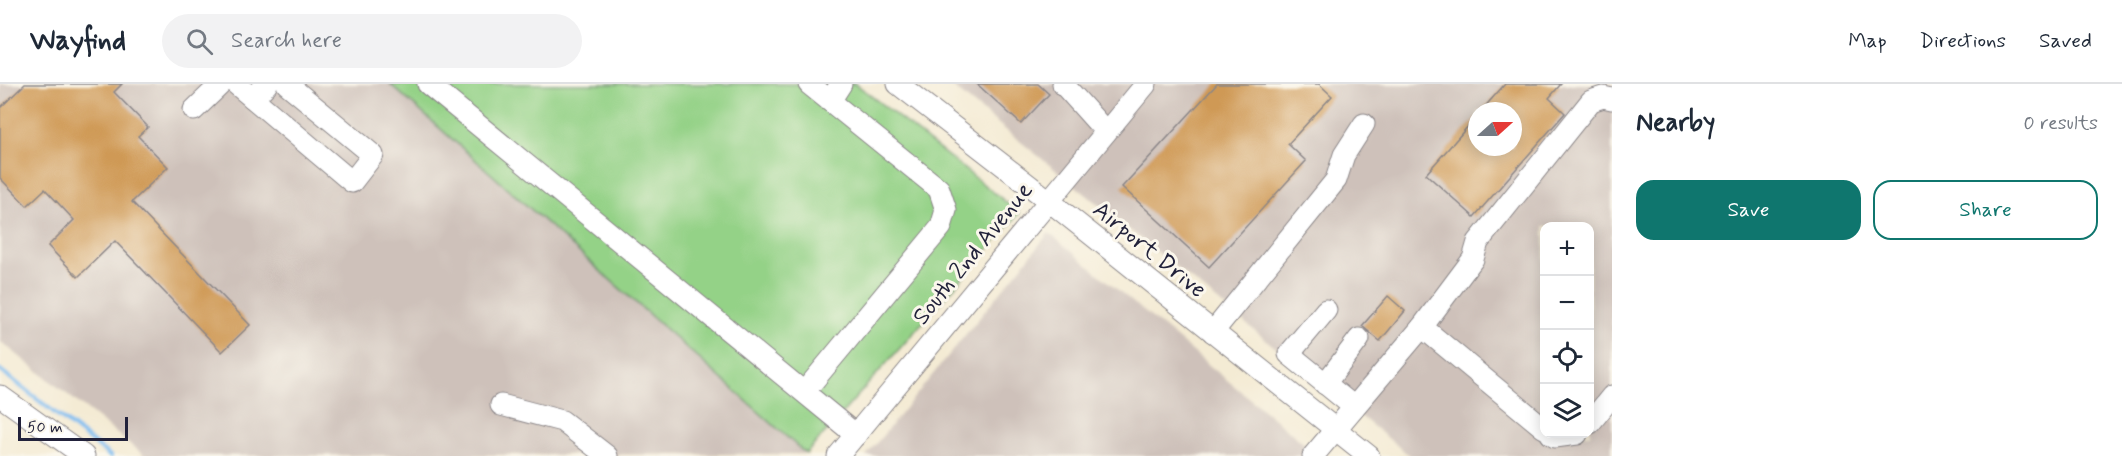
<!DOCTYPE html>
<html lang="en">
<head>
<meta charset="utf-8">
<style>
	:root { --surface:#fff; --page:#f2f2f3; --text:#1f2937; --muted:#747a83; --line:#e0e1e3; --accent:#0f766e }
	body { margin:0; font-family:Mynerve,sans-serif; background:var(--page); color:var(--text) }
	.controls { position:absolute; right:18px; bottom:18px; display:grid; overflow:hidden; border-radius:12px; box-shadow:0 3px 15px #0003 }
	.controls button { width:54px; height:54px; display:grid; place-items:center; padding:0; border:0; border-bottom:2px solid var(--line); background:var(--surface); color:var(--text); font:30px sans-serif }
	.compass { position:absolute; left:1468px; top:18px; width:54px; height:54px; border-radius:50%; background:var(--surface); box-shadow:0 3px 15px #0003; rotate:69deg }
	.scale { position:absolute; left:18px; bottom:15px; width:110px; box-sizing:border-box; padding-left:6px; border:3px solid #22223b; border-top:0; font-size:16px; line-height:21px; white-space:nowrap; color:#22223b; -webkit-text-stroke:4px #fbf7ec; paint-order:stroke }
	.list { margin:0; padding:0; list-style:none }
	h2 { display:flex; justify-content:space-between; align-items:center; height:78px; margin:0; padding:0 24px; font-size:26px }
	h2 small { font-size:20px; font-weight:400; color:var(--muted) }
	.actions { display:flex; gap:12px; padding:18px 24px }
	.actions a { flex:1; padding:14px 0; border:2px solid var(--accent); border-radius:18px; text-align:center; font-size:21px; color:var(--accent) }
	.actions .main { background:var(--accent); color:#fff }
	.icon { flex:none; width:33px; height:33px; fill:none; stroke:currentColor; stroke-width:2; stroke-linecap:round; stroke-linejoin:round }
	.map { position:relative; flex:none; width:1612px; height:372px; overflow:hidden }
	header { display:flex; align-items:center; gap:36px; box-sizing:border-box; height:84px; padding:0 30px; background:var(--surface); border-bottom:2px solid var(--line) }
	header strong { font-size:28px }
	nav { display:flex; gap:33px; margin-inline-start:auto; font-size:21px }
	.search { width:420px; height:54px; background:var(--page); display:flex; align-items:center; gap:15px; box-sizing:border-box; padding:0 21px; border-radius:33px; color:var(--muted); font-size:22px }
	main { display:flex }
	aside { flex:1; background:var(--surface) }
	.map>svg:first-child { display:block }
	.industrial { fill:#cec1ba; fill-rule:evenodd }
	.green { fill:#94d287; stroke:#5b7a61; stroke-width:1.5 }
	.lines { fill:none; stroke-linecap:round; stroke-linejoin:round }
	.stream { stroke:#7cbbf0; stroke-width:4.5 }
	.building { fill:#cf9954 }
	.minor-casing { stroke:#8b8688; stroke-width:23 }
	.minor { stroke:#fff; stroke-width:21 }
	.labels { text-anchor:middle; stroke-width:6; stroke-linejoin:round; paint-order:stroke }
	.street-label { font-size:24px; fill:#22223b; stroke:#fbf7ec }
</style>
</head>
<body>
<header>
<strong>Wayfind</strong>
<div class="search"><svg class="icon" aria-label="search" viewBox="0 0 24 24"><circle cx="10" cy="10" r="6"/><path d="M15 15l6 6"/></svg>Search here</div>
<nav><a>Map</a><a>Directions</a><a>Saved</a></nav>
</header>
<main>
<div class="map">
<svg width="1612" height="372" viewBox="0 0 1612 372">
	<rect width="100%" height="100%" fill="#fbf7ec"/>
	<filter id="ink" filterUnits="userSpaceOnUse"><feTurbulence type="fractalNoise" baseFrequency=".0167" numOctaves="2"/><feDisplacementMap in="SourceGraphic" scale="12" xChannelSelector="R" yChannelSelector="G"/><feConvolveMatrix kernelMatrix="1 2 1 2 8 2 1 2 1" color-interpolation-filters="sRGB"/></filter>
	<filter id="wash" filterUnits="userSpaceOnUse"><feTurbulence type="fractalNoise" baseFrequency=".008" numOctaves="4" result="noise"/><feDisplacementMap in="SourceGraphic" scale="24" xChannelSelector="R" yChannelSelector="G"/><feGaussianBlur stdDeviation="1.35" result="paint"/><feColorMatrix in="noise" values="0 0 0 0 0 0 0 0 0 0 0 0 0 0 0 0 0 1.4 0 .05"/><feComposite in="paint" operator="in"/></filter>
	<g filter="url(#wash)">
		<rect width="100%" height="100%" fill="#f4ebd4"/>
		<g class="industrial">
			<path d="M 0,0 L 390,0 L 806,370 L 145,372 L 0,257 Z"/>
			<path d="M 949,0 L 1612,0 L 1612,372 L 1410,372 ZM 1477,27 L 1513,27 L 1513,63 L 1477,63 ZM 1544,142 L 1590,142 L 1590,350 L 1544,350 Z"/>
			<path d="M 1049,149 L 1319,372 L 866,372 Z"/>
		</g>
		<path class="green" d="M 390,0 L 856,0 L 1020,129 L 806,370 Z"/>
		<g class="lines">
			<path class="stream" d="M 0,286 L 110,372"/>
		</g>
		<g id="blocks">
			<g class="building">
				<path d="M 25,0 L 122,0 L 114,8 L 148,43 L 138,52 L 168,83 L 132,118 L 250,241 L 222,268 L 115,157 L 78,193 L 48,162 L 74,136 L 45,105 L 27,122 L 0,94 L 0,24 Z"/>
				<path d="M 977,0 L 1038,0 L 1049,10 L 1021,40 Z"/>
				<path d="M 1217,0 L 1319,0 L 1332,12 L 1288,60 L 1306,77 L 1209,183 L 1122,103 Z"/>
				<path d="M 1505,0 L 1561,0 L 1549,14 L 1565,29 L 1474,133 L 1426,90 L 1477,32 L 1477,63 L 1513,63 L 1513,27 L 1481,27 Z"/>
				<path d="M 1388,212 L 1405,227 L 1380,257 L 1362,242 Z"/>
			</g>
		</g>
	</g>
	<g filter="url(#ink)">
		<use href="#blocks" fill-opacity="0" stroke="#8b8688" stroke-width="1.5"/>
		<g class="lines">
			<g class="minor-casing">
				<g id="minor">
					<path d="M 236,0 L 352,98 L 373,71 L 287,0"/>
					<path d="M 428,0 L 856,351"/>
					<path d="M 898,0 L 1048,116 L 1369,372"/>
					<path d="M 1063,0 L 1106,48"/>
					<path d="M 253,14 L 267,0"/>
					<path d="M 830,17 L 841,0"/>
					<path d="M 194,26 L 221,0"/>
					<path d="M 1326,226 L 1289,270 L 1354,323"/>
					<path d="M 1422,243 L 1544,344"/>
					<path d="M 1213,248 L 1336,96 L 1344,71 L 1364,40"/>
					<path d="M 1325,300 L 1359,255"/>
					<path d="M 805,307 L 941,143 L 946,126 L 939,105 L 809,0"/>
					<path d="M 0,312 L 84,372"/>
					<path d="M 501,321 L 562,337 L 607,372"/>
					<path d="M 1590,339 L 1612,312"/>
					<path d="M 1551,350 L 1555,353 L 1577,350"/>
					<path d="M 838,372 L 1146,0"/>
					<path d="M 1313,372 L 1422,243 L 1473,175 L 1478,158 L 1591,17 L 1603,13 L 1612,15"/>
				</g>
			</g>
			<use href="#minor" class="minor"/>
		</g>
	</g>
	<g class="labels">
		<g class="street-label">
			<text transform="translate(1150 165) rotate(39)" y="8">Airport Drive</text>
			<text transform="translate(972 169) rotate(-51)" y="8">South 2nd Avenue</text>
		</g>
	</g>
</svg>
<div class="controls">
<button>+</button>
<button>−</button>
<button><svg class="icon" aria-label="locate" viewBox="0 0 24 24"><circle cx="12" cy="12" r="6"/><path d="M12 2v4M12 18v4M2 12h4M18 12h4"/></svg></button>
<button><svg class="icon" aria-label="layers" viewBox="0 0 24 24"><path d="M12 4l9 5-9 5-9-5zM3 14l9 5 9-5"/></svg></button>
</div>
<svg class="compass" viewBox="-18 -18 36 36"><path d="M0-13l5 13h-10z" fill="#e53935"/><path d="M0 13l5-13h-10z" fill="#747a83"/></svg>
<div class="scale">50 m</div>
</div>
<aside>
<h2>Nearby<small>0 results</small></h2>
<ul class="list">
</ul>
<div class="actions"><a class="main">Save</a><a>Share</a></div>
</aside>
</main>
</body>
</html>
